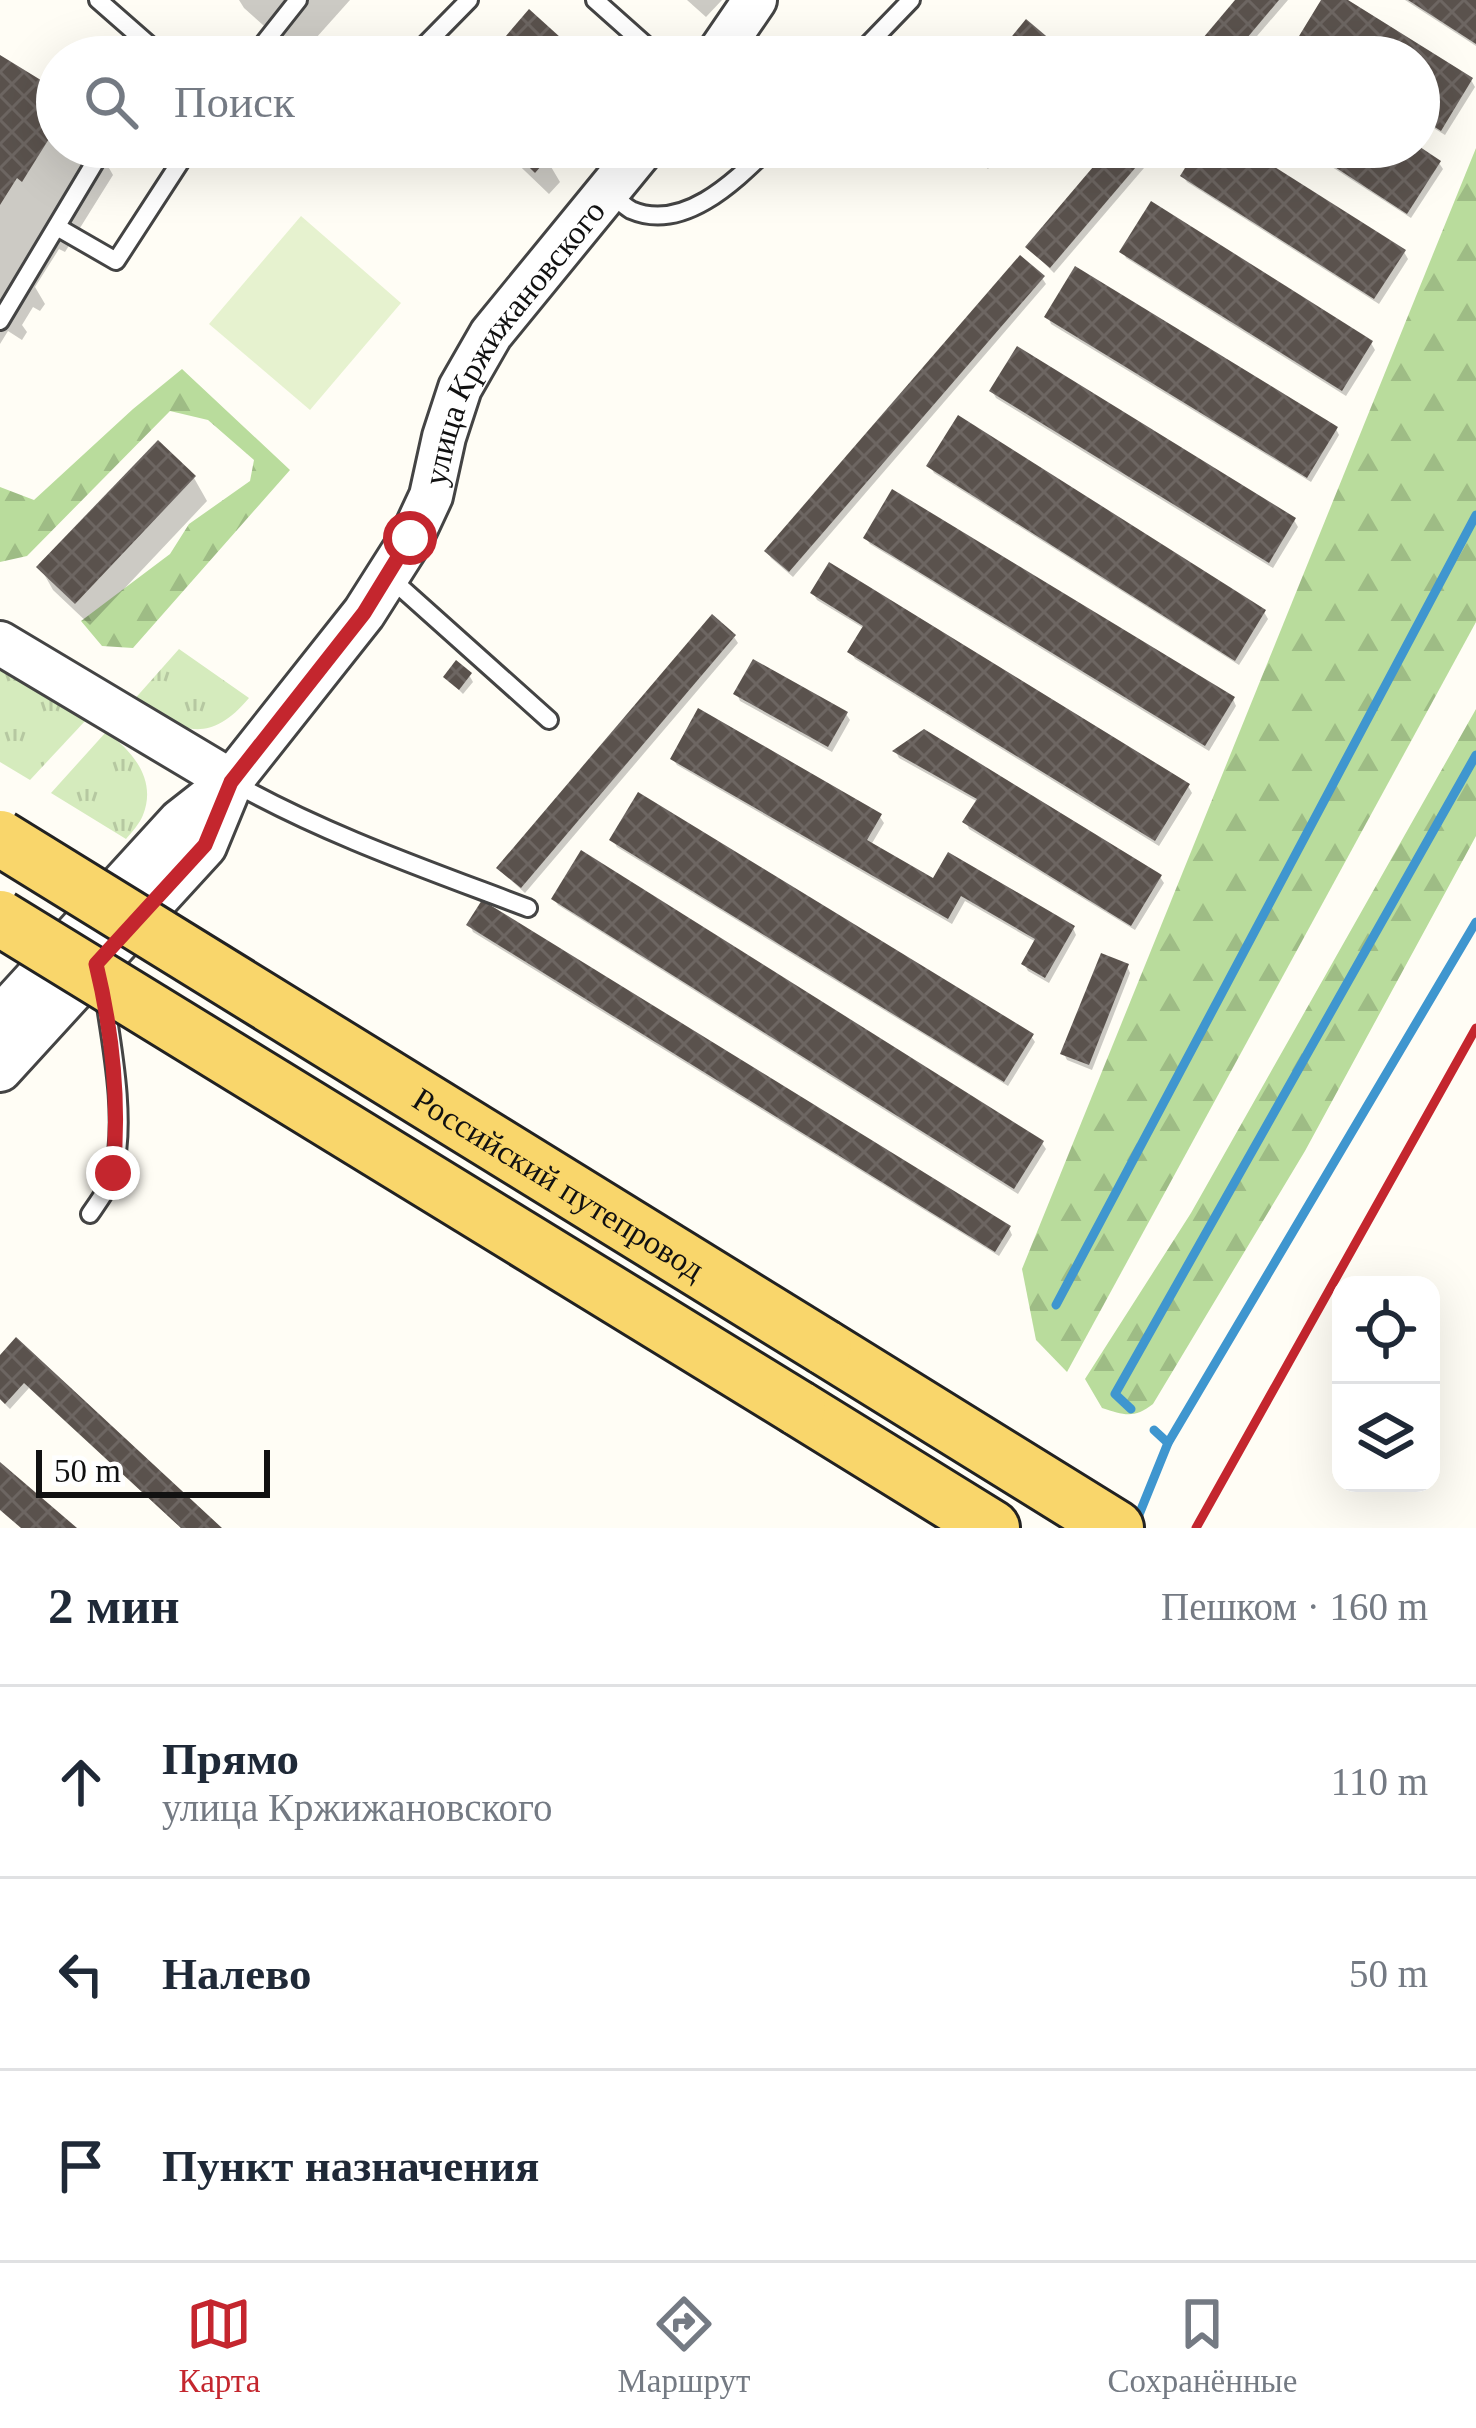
<!DOCTYPE html>
<html lang="ru">
<head>
<meta charset="utf-8">
<style>
	:root { --surface:#fff; --page:#f2f2f3; --text:#1f2937; --muted:#747a83; --line:#e0e1e3; --accent:#c4262e }
	body { margin:0; font-family:"Times New Roman",serif; background:var(--page); color:var(--text) }
	.controls { position:absolute; right:36px; bottom:36px; display:grid; overflow:hidden; border-radius:24px; box-shadow:0 12px 48px #0002 }
	.controls button { width:108px; height:108px; display:grid; place-items:center; padding:0; border:0; border-bottom:3px solid var(--line); background:var(--surface); color:var(--text); font:60px sans-serif }
	.scale { position:absolute; left:36px; bottom:30px; width:234px; box-sizing:border-box; padding-left:12px; border:6px solid #111; border-top:0; font-size:33px; line-height:42px; white-space:nowrap; color:#111; -webkit-text-stroke:9px #fff; paint-order:stroke }
	.stop { position:absolute; width:36px; height:36px; margin:-27px; border:9px solid #c4262e; border-radius:50%; background:#fff }
	.stop.end { background:#c4262e; border-color:#fff; box-shadow:0 3px 12px #0008 }
	.list { margin:0; padding:0; list-style:none }
	h2 { display:flex; justify-content:space-between; align-items:center; height:156px; margin:0; padding:0 48px; font-size:51px }
	h2 small { font-size:39px; font-weight:400; color:var(--muted) }
	.list li { display:grid; grid-template-columns:78px 1fr auto; gap:36px; align-items:center; box-sizing:border-box; height:192px; padding:0 48px; border-top:3px solid var(--line) }
	.list b { display:block; font-size:45px; white-space:nowrap }
	.list p { margin:0; font-size:39px; white-space:nowrap; color:var(--muted) }
	.list em { font-size:39px; font-style:normal; color:var(--muted) }
	.icon { flex:none; width:66px; height:66px; fill:none; stroke:currentColor; stroke-width:2; stroke-linecap:round; stroke-linejoin:round }
	.map { position:relative; flex:none; width:1476px; height:1528px; overflow:hidden }
	.search { position:absolute; background:var(--surface); box-shadow:0 12px 48px #0002; left:36px; right:36px; top:36px; height:132px; display:flex; align-items:center; gap:30px; box-sizing:border-box; padding:0 42px; border-radius:66px; color:var(--muted); font-size:45px }
	.sheet { height:732px; background:var(--surface) }
	nav { display:flex; justify-content:space-around; align-items:center; box-sizing:border-box; height:168px; border-top:3px solid var(--line); background:var(--surface); font-size:33px; color:var(--muted) }
	nav a { display:grid; justify-items:center; gap:6px }
	nav .on { color:var(--accent) }
	.map>svg:first-child { display:block }
	.grass { fill:url(#grass-tufts) }
	.forest { fill:url(#forest-firs) }
	.pitch { fill:#e6f2cf }
	.shadow { fill:#0003 }
	.lines { fill:none; stroke-linecap:round; stroke-linejoin:round }
	.stream { stroke:#3f96cf; stroke-width:9 }
	.building { fill:url(#building-cross-hatch) }
	.service-casing { stroke:#444; stroke-width:22 }
	.tertiary-casing { stroke:#444; stroke-width:48 }
	.primary-casing { stroke:#222; stroke-width:60 }
	.service { stroke:#fff; stroke-width:16 }
	.tertiary { stroke:#fff; stroke-width:42 }
	.primary { stroke:#f9d66b; stroke-width:54 }
	.rail { stroke:#c4262e; stroke-width:9 }
	.primary-bridge-casing { stroke:#222; stroke-width:60; stroke-linecap:butt }
	.primary-bridge { stroke:#f9d66b; stroke-width:54 }
	.route { stroke:#c4262e; stroke-width:15 }
	.labels { text-anchor:middle; stroke-width:12; stroke-linejoin:round; paint-order:stroke }
	.street-label { font-size:33px; fill:#111; stroke:#fff }
</style>
</head>
<body>
<div class="map">
<svg width="1476" height="1528" viewBox="0 0 1476 1528">
	<defs>
		<pattern id="grass-tufts" width="24" height="20" patternUnits="userSpaceOnUse" patternTransform="scale(3)"><rect width="24" height="20" fill="#d5ebbd"/><path d="M3 7l-1-3M5 7V3M7 7l1-3M15 17l-1-3M17 17v-4M19 17l1-3" fill="none" stroke="#b6c8a1"/></pattern>
		<pattern id="forest-firs" width="22" height="20" patternUnits="userSpaceOnUse" patternTransform="scale(3)"><rect width="22" height="20" fill="#b9dc9c"/><path d="M5 1l3.5 6h-7zM16 11l3.5 6h-7z" fill="#9ebc85"/></pattern>
		<pattern id="building-cross-hatch" width="8" height="8" patternUnits="userSpaceOnUse" patternTransform="scale(3)"><rect width="8" height="8" fill="#5a524d"/><path d="M0 0l8 8M0 8l8-8" fill="none" stroke="#6d6662"/></pattern>
	</defs>
	<rect width="100%" height="100%" fill="#fffdf5"/>
	<g class="grass">
		<path d="M 179,649 L 249,698 C 207,748 179,729 132,702 Z"/>
		<path d="M 0,668 L 86,720 L 30,780 L 0,762 Z"/>
		<path d="M 106,732 C 133,751 157,780 143,815 C 140,823 132,832 126,839 L 51,793 Z"/>
	</g>
	<g class="forest">
		<path d="M 1476,148 L 1476,622 L 1067,1372 L 1036,1340 L 1022,1269 Z"/>
		<path d="M 182,369 L 290,470 L 133,648 L 102,646 L 81,621 L 170,554 L 189,524 L 250,481 L 254,460 L 208,420 L 170,411 L 27,556 L 0,562 L 0,487 L 34,500 L 133,409 Z"/>
		<path d="M 1476,709 L 1476,836 L 1305,1151 L 1153,1404 C 1134,1419 1124,1415 1102,1408 L 1085,1379 L 1191,1213 Z"/>
	</g>
	<path class="pitch" d="M 301,216 L 401,303 L 310,410 L 209,324 Z"/>
	<g class="shadow">
		<path d="M 239,0 L 350,0 L 299,57 L 244,8 Z"/>
		<path d="M 687,0 L 722,0 L 706,17 Z"/>
		<path d="M 1239,0 L 1288,0 L 1239,57 L 1191,57 Z"/>
		<path d="M 1325,0 L 1342,0 L 1471,80 L 1475,87 L 1445,135 L 1419,119 L 1419,57 L 1319,57 L 1303,47 L 1300,41 Z"/>
		<path d="M 1405,0 L 1476,0 L 1476,46 Z"/>
		<path d="M 0,59 L 57,94 L 57,147 L 97,147 L 113,175 L 65,252 L 59,249 L 35,287 L 45,304 L 40,311 L 33,307 L 22,325 L 27,332 L 22,340 L 8,331 L 0,344 Z"/>
		<path d="M 500,147 L 558,147 L 547,160 L 560,182 L 549,194 Z"/>
		<path d="M 962,147 L 1006,147 L 988,169 Z"/>
		<path d="M 1114,147 L 1162,147 L 1054,273 L 1028,247 Z"/>
		<path d="M 1201,147 L 1238,147 L 1404,252 L 1408,259 L 1379,304 L 1187,182 L 1183,176 Z"/>
		<path d="M 1301,147 L 1415,147 L 1439,163 L 1443,169 L 1411,218 Z"/>
		<path d="M 1123,252 L 1371,343 L 1375,350 L 1346,396 L 1126,258 Z"/>
		<path d="M 1042,278 L 1046,284 L 793,577 L 771,558 L 768,552 Z"/>
		<path d="M 1048,317 L 1336,429 L 1339,435 L 1311,482 L 1051,324 Z"/>
		<path d="M 992,391 L 1294,520 L 1298,527 L 1273,568 L 996,398 Z"/>
		<path d="M 158,444 L 194,478 L 207,501 L 90,625 L 53,590 L 40,567 Z"/>
		<path d="M 930,466 L 1264,612 L 1268,619 L 1239,665 L 934,473 Z"/>
		<path d="M 866,538 L 1233,699 L 1236,706 L 1209,751 L 870,544 Z"/>
		<path d="M 813,593 L 1188,786 L 1192,793 L 1159,846 L 855,659 L 851,652 L 865,629 L 817,600 Z"/>
		<path d="M 734,637 L 738,643 L 525,893 L 504,874 L 500,868 Z"/>
		<path d="M 469,675 L 473,682 L 463,694 L 446,677 Z"/>
		<path d="M 737,694 L 846,714 L 850,720 L 832,752 L 740,701 Z"/>
		<path d="M 896,752 L 1160,877 L 1164,883 L 1135,930 L 969,829 L 966,822 L 978,802 L 899,758 Z"/>
		<path d="M 673,759 L 880,817 L 884,823 L 871,845 L 934,882 L 1073,928 L 1076,935 L 1049,983 L 1028,971 L 1024,964 L 1036,942 L 965,901 L 952,924 L 677,765 Z"/>
		<path d="M 613,840 L 1031,1036 L 1035,1042 L 1008,1086 L 617,847 Z"/>
		<path d="M 554,899 L 1042,1143 L 1046,1149 L 1018,1194 L 558,905 Z"/>
		<path d="M 470,925 L 1009,1228 L 1012,1235 L 999,1256 L 473,932 Z"/>
		<path d="M 1127,966 L 1130,973 L 1092,1070 L 1067,1060 L 1064,1054 Z"/>
		<path d="M 16,1342 L 217,1528 L 181,1528 L 29,1388 L 10,1409 L 0,1399 L 0,1359 Z"/>
	</g>
	<g class="lines">
		<g class="stream">
			<path d="M 1056,1305 L 1476,515"/>
			<path d="M 1131,1409 L 1115,1394 L 1476,755"/>
			<path d="M 1154,1430 L 1168,1443"/>
			<path d="M 1136,1522 L 1168,1443 L 1476,922"/>
		</g>
	</g>
	<g class="building">
		<path d="M 1235,0 L 1279,0 L 1231,57 L 1187,57 Z"/>
		<path d="M 1321,0 L 1348,0 L 1473,78 L 1441,131 L 1419,117 L 1419,57 L 1323,57 L 1296,41 Z"/>
		<path d="M 1408,0 L 1476,0 L 1476,44 Z"/>
		<path d="M 529,9 L 582,57 L 488,57 Z"/>
		<path d="M 1026,19 L 1058,46 L 1049,57 L 995,57 Z"/>
		<path d="M 0,55 L 57,90 L 57,126 L 22,182 L 17,178 L 0,205 Z"/>
		<path d="M 508,147 L 538,147 L 549,157 L 535,173 Z"/>
		<path d="M 1110,147 L 1153,147 L 1050,268 L 1025,247 Z"/>
		<path d="M 1198,147 L 1243,147 L 1406,250 L 1374,299 L 1180,176 Z"/>
		<path d="M 1304,147 L 1420,147 L 1441,161 L 1407,214 Z"/>
		<path d="M 1151,201 L 1373,341 L 1342,391 L 1119,252 Z"/>
		<path d="M 1020,255 L 1045,276 L 789,572 L 764,551 Z"/>
		<path d="M 1075,266 L 1338,427 L 1307,478 L 1044,317 Z"/>
		<path d="M 1017,346 L 1296,518 L 1269,563 L 989,391 Z"/>
		<path d="M 958,415 L 1266,610 L 1235,661 L 926,466 Z"/>
		<path d="M 158,440 L 196,476 L 75,604 L 36,567 Z"/>
		<path d="M 892,489 L 1235,697 L 1205,746 L 863,538 Z"/>
		<path d="M 829,562 L 1190,784 L 1155,841 L 847,652 L 863,626 L 810,593 Z"/>
		<path d="M 712,614 L 736,635 L 521,888 L 496,868 Z"/>
		<path d="M 753,659 L 848,712 L 828,747 L 733,694 Z"/>
		<path d="M 456,660 L 472,673 L 459,690 L 443,677 Z"/>
		<path d="M 698,708 L 882,814 L 867,840 L 933,878 L 948,852 L 1075,926 L 1045,978 L 1021,964 L 1035,939 L 961,896 L 948,919 L 670,759 Z"/>
		<path d="M 924,729 L 1162,875 L 1131,926 L 962,822 L 977,799 L 892,751 Z"/>
		<path d="M 638,792 L 1034,1034 L 1004,1082 L 609,840 Z"/>
		<path d="M 581,850 L 1044,1141 L 1014,1189 L 551,899 Z"/>
		<path d="M 482,900 L 1011,1226 L 995,1252 L 466,925 Z"/>
		<path d="M 1101,953 L 1129,964 L 1089,1065 L 1060,1054 Z"/>
		<path d="M 16,1337 L 222,1528 L 181,1528 L 24,1383 L 5,1404 L 0,1399 L 0,1355 Z"/>
		<path d="M 0,1462 L 77,1528 L 21,1528 L 0,1510 Z"/>
	</g>
	<g class="lines">
		<g class="service-casing">
			<g id="service">
				<path d="M 98,0 L 163,57"/>
				<path d="M 595,0 L 659,57"/>
				<path d="M 253,57 L 298,0"/>
				<path d="M 413,57 L 469,0"/>
				<path d="M 856,57 L 911,0"/>
				<path d="M 609,192 C 615,197 624,206 631,210 C 684,233 736,180 770,147"/>
				<path d="M 57,227 L 116,261 L 190,147"/>
				<path d="M 0,321 L 104,147"/>
				<path d="M 388,576 L 549,720"/>
				<path d="M 232,782 C 326,835 428,870 528,908"/>
				<path d="M 90,1214 C 99,1201 109,1188 113,1173 C 127,1122 112,1046 104,994"/>
			</g>
		</g>
		<g class="tertiary-casing">
			<g id="tertiary">
				<path d="M 716,57 L 755,0"/>
				<path d="M 0,643 L 231,781"/>
				<path id="s1" d="M 0,1018 L 180,821 L 231,781 L 364,613 L 411,539 L 431,496 L 444,437 L 460,388 L 491,334 L 644,147"/>
				<path d="M 0,1070 L 205,846 L 231,783"/>
			</g>
		</g>
		<g class="primary-casing">
			<g id="primary">
				<path d="M 824,1347 L 1116,1528"/>
				<path d="M 798,1408 L 992,1528"/>
			</g>
		</g>
		<use href="#service" class="service"/>
		<use href="#tertiary" class="tertiary"/>
		<use href="#primary" class="primary"/>
		<path class="rail" d="M 1196,1528 L 1476,1028"/>
		<g class="primary-bridge-casing">
			<g id="primary-bridge">
				<path id="s2" d="M 0,838 L 824,1347"/>
				<path d="M 0,918 L 798,1408"/>
			</g>
		</g>
		<use href="#primary-bridge" class="primary-bridge"/>
	</g>
	<g class="lines">
		<path class="route" d="M 113,1173 C 120,1101 113,1034 96,964 L 205,845 L 231,782 L 364,613 L 410,538"/>
	</g>
	<g class="labels">
		<g class="street-label">
			<text dy="12" stroke="none"><textPath href="#s1" startOffset="858">улица Кржижановского</textPath></text>
			<text dy="12" stroke="none"><textPath href="#s2" startOffset="657">Российский путепровод</textPath></text>
		</g>
	</g>
</svg>
<div class="controls">
<button><svg class="icon" aria-label="locate" viewBox="0 0 24 24"><circle cx="12" cy="12" r="6"/><path d="M12 2v4M12 18v4M2 12h4M18 12h4"/></svg></button>
<button><svg class="icon" aria-label="layers" viewBox="0 0 24 24"><path d="M12 4l9 5-9 5-9-5zM3 14l9 5 9-5"/></svg></button>
</div>
<div class="scale">50 m</div>
<div class="stop" style="left:410px;top:538px"></div>
<div class="stop end" style="left:113px;top:1173px"></div>
<div class="search"><svg class="icon" aria-label="search" viewBox="0 0 24 24"><circle cx="10" cy="10" r="6"/><path d="M15 15l6 6"/></svg>Поиск</div>
</div>
<section class="sheet">
<h2>2 мин<small>Пешком · 160 m</small></h2>
<ul class="list">
<li><svg class="icon" aria-label="ahead" viewBox="0 0 24 24"><path d="M12 20V5M6 11l6-6 6 6"/></svg><div><b>Прямо</b><p>улица Кржижановского</p></div><em>110 m</em></li>
<li><svg class="icon" aria-label="left" viewBox="0 0 24 24"><path d="M17 20v-9H6M10 6l-5 5 5 5"/></svg><div><b>Налево</b></div><em>50 m</em></li>
<li><svg class="icon" aria-label="arrive" viewBox="0 0 24 24"><path d="M6 21V4h12l-3 4 3 4H6"/></svg><div><b>Пункт назначения</b></div></li>
</ul>
</section>
<nav>
<a class="on"><svg class="icon" aria-label="map" viewBox="0 0 24 24"><path d="M3 6l6-2 6 2 6-2v14l-6 2-6-2-6 2zM9 4v14M15 6v14"/></svg>Карта</a>
<a><svg class="icon" aria-label="directions" viewBox="0 0 24 24"><path d="M12 3l9 9-9 9-9-9zM9 14v-3h6M13 9l2 2-2 2"/></svg>Маршрут</a>
<a><svg class="icon" aria-label="saved" viewBox="0 0 24 24"><path d="M7 4h10v16l-5-4-5 4z"/></svg>Сохранённые</a>
</nav>
</body>
</html>
